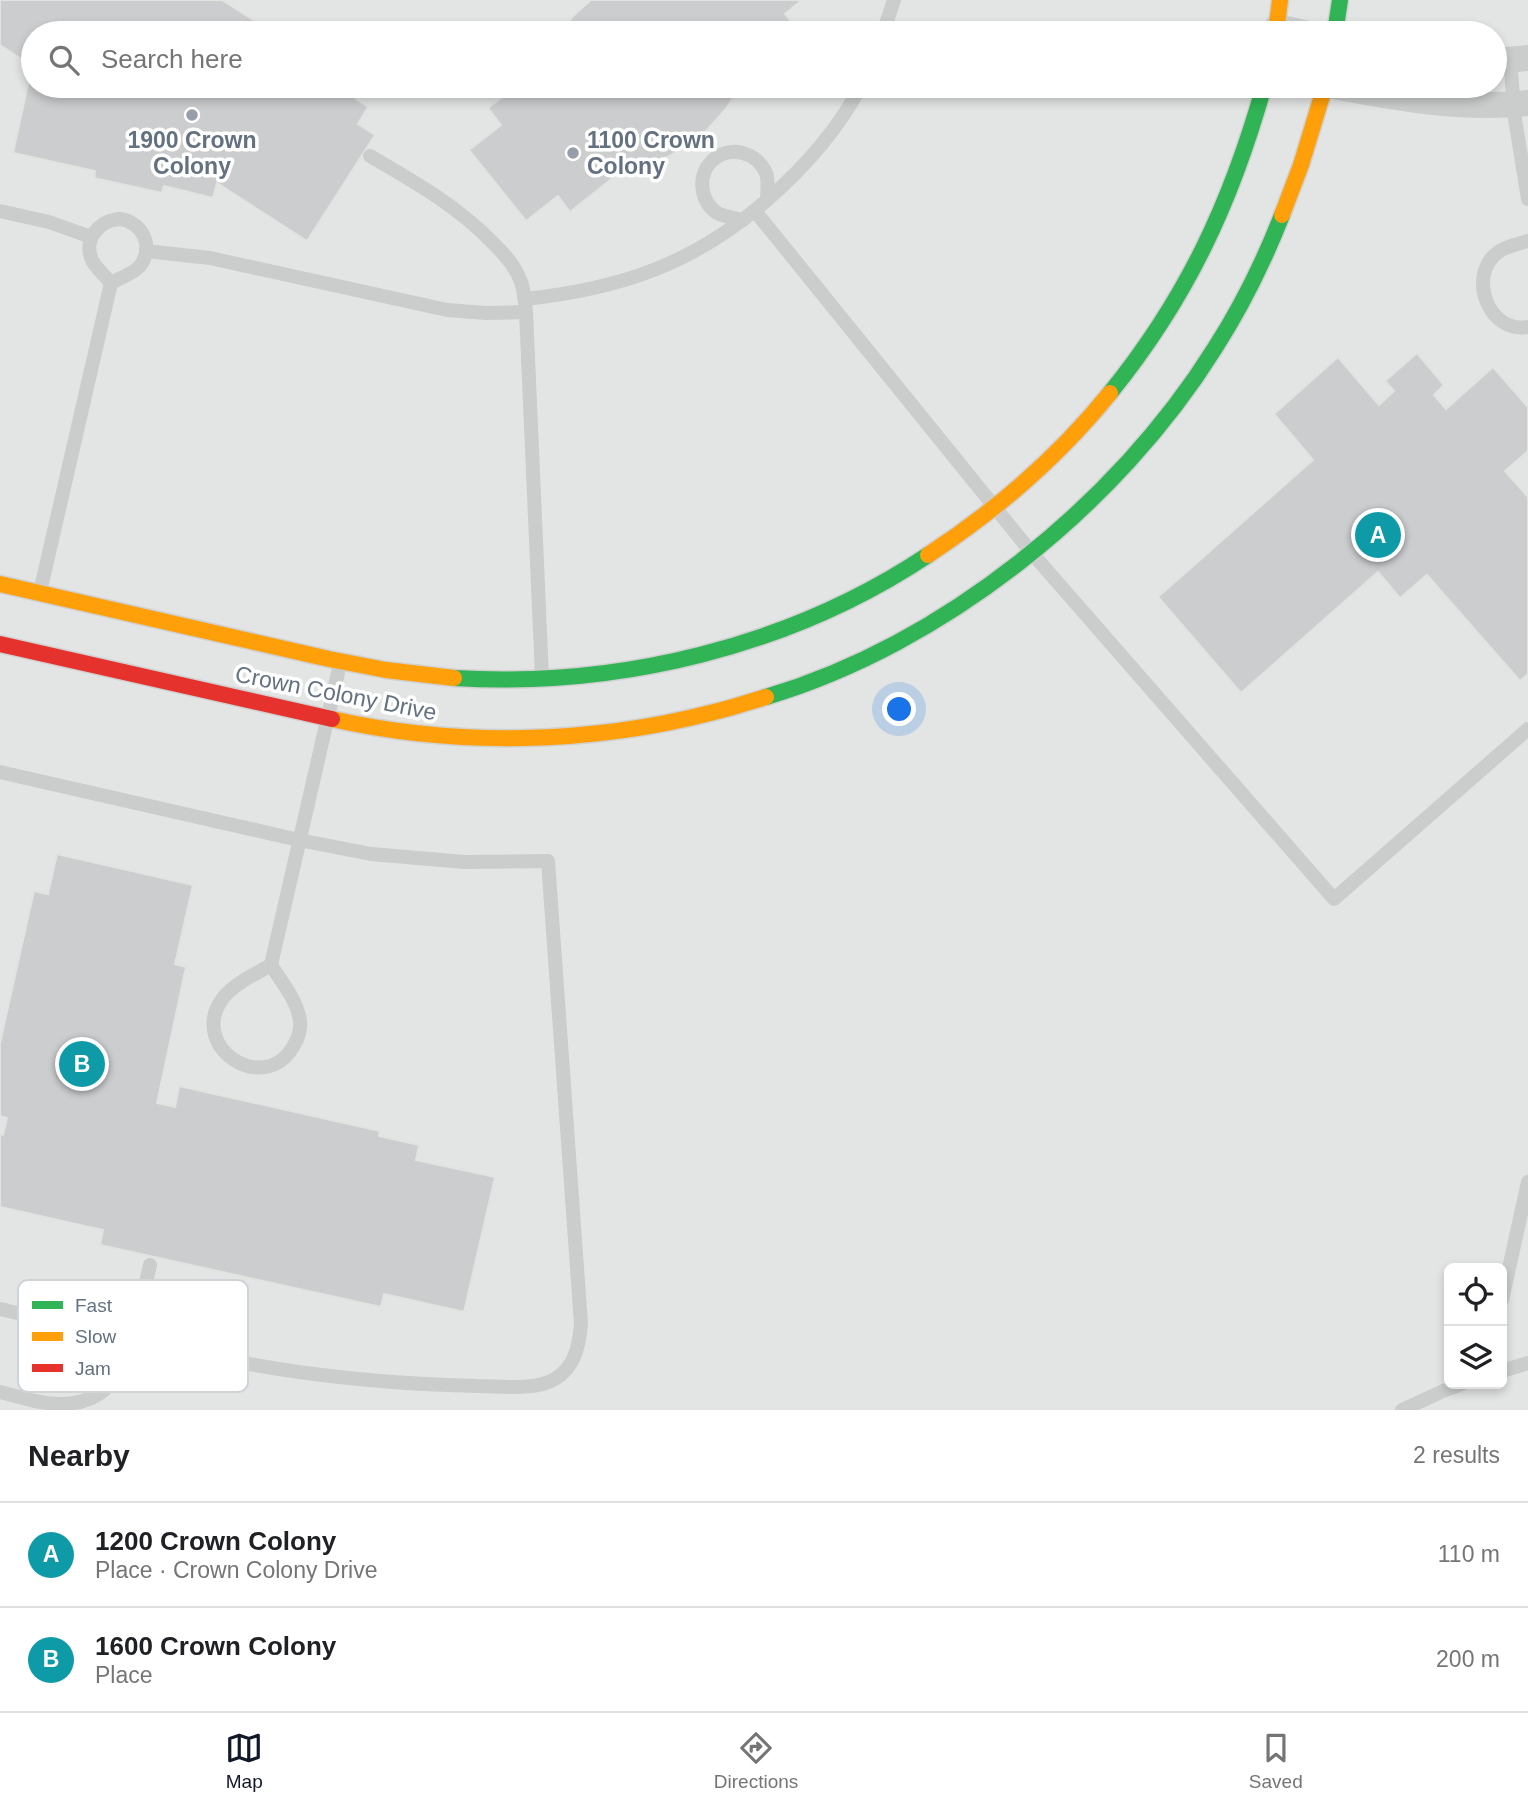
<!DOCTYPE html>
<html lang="en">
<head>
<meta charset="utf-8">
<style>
	:root { --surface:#fff; --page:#f2f2f2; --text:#202124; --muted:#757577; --line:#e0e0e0; --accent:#111827 }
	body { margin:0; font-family:Helvetica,sans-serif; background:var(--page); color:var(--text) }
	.controls { position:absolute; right:21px; bottom:21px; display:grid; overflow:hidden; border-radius:10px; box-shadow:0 4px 10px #0003 }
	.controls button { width:63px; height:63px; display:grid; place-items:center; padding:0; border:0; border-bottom:2px solid var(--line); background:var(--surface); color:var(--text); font:35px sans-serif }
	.you { position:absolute; left:900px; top:710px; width:24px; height:24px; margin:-18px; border:5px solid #fff; border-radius:50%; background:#1a73e8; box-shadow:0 0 0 10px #1a73e833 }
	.badge { display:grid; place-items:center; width:46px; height:46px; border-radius:50%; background:var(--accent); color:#fff; font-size:23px; font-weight:700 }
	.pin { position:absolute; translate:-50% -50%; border:4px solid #fff; box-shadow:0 2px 7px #0006 }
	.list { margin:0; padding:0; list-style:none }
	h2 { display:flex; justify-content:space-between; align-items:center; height:91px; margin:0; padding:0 28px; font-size:30px }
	h2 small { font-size:23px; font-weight:400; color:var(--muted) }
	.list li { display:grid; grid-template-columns:46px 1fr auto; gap:21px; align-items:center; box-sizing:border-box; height:105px; padding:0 28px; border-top:2px solid var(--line) }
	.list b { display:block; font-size:26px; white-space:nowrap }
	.list p { margin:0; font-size:23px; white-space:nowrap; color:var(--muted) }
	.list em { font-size:23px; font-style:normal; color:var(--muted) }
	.icon { flex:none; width:38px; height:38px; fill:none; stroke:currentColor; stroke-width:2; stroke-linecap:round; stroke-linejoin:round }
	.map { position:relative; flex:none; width:1528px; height:1410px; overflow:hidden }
	.search { position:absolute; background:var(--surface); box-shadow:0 4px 10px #0003; left:21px; right:21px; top:21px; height:77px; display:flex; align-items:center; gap:18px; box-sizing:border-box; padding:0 24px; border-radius:38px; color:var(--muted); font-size:26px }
	.sheet { height:301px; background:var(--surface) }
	nav { display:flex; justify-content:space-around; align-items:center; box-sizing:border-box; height:98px; border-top:2px solid var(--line); background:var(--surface); font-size:19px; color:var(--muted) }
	nav a { display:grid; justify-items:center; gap:4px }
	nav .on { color:var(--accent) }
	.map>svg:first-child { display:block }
	.built { fill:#e3e5e4; fill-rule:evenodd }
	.building { fill:#cccdce; stroke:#e2e2e1; stroke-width:2 }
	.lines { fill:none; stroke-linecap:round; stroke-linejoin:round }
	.fast-casing { stroke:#d1d1d2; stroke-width:19 }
	.slow-casing { stroke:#d1d1d2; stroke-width:19 }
	.jam-casing { stroke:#d1d1d2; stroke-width:19 }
	.lane { stroke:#cbcccc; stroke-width:14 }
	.street { stroke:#cbcccc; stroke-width:26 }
	.fast { stroke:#30b455; stroke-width:16 }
	.slow { stroke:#ff9f0a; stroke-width:16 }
	.jam { stroke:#e5322d; stroke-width:16 }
	.poi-dot { fill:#969ea8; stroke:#fff; stroke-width:2.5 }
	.labels { text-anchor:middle; stroke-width:7; stroke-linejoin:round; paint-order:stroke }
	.poi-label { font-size:23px; font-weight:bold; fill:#647181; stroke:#fff }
	.street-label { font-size:23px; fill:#647181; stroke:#fff }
	.key { fill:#fff; stroke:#d0d4d9; stroke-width:2 }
	.key-label { font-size:19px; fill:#647181 }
</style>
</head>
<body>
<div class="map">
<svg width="1528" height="1410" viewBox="0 0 1528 1410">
	<rect width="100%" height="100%" fill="#f3f3f1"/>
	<path class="built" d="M 0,0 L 1528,0 L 1528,1410 L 0,1410 ZM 33,33 L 1495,33 L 1495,86 L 33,86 ZM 1449,1268 L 1502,1268 L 1502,1384 L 1449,1384 Z"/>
	<g class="building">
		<path d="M 0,0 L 222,0 L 274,33 L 33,33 L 33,86 L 356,86 L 362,89 L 356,99 L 368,107 L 358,124 L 375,135 L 307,241 L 217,183 L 213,198 L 164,186 L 162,193 L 94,178 L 95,171 L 13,153 L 32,66 L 0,45 Z"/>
		<path d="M 591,0 L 802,0 L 785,14 L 798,30 L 793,33 L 560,33 L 574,15 Z"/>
		<path d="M 517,86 L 738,86 L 739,88 L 726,109 L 706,131 L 670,156 L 639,168 L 634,161 L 570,212 L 558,196 L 526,221 L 469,150 L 501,125 L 488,108 Z"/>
		<path d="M 1417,353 L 1444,385 L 1434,395 L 1446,409 L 1493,367 L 1528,407 L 1528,451 L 1505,471 L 1528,497 L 1528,674 L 1520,681 L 1427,575 L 1400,598 L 1378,572 L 1241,693 L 1158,597 L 1313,460 L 1274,414 L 1338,357 L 1379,405 L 1394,391 L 1385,381 Z"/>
		<path d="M 57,854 L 193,885 L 175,964 L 186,967 L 157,1103 L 175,1107 L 179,1086 L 380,1131 L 379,1136 L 419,1145 L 416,1160 L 495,1177 L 464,1312 L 384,1294 L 381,1307 L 100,1245 L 103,1230 L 0,1207 L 0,1134 L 3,1135 L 7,1118 L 0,1116 L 0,1043 L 34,891 L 48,894 Z"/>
	</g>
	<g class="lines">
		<g class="fast-casing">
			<g id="fast">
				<path d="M 1335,33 L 1340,0"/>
				<path d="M 1110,393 C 1187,298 1231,203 1264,86"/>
				<path d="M 454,678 C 618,688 790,647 928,555"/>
				<path d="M 766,697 C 944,644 1117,505 1215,348 C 1242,306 1264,261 1282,215"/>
			</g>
		</g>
		<g class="slow-casing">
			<g id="slow">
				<path d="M 1276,33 L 1280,0"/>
				<path d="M 1282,215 L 1301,165 L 1325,86"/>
				<path d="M 928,555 C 995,511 1060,455 1110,393"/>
				<path d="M 0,584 L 329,659 L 386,670 L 454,678"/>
				<path d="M 332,719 C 456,747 592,744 714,712 C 732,708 749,702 766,697"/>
			</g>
		</g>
		<g class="jam-casing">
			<path id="jam" d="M 0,644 L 332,719"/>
		</g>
		<g class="lane">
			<path d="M 883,33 L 894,0"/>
			<path d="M 1510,60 L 1515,119 L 1528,199"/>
			<path d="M 370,156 C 413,181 456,205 491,241 C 501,251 512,262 518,275 C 524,286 525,300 526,312 L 542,677"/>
			<path d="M 0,211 L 49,222 L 91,237"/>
			<path d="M 755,211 L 1031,552 L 1334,899 L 1528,729"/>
			<path d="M 120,219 C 142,222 155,246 140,266 C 133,274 120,278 111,283 C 105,276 98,270 93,262 C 82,241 98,220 120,219 Z"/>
			<path d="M 743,220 C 734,218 725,217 717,213 C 700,201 697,175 712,161 C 729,144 757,152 766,173 C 769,182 767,191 767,200"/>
			<path d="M 1528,241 C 1518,244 1505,246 1497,253 C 1467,277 1489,334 1528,327"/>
			<path d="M 146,251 L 210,258 L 447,310 L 486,313 L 526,312"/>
			<path d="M 525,299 C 620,289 694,264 767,200 C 805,167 837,131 861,86"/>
			<path d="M 40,592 L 111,283"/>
			<path d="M 0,772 L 299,840 L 371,854 L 465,862 L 548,861 L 581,1324 C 579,1346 575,1367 555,1379 C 535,1391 500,1386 477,1386 C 397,1384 317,1377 239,1362 C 159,1348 79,1327 0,1309"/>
			<path d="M 271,965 L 340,664"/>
			<path d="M 271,965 C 280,980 295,997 299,1016 C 302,1026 299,1037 293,1047 C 263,1097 187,1046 223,998 C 234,984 255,974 271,965 Z"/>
			<path d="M 1502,1300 L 1528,1182"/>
			<path d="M 1502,1371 L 1528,1363"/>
			<path d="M 0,1392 C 20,1397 43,1405 64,1404 C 116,1402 128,1360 138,1318 C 142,1300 146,1282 150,1265"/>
			<path d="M 1402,1410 L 1443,1391 L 1462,1384"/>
		</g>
		<g class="street">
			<path d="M 1277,27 L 1304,33"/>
			<path d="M 1495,61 L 1528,58"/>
			<path d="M 1333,86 C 1398,98 1461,110 1528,103"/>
		</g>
		<use href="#fast" class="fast"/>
		<use href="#slow" class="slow"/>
		<use href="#jam" class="jam"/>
	</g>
	<g class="poi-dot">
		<circle cx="192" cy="115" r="7"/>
		<circle cx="573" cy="153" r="7"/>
	</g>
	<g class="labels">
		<g class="poi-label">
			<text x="192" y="148">1900 Crown<tspan x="192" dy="26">Colony</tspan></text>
			<text x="587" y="148" text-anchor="start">1100 Crown<tspan x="587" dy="26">Colony</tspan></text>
		</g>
		<g class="street-label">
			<text transform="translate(336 693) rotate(11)" y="8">Crown Colony Drive</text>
		</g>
	</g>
	<rect x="18" y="1280" width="230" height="112" rx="10" class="key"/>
	<rect x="32" y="1301" width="31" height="8" fill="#30b455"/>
	<rect x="32" y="1332" width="31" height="9" fill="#ff9f0a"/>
	<rect x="32" y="1364" width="31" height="8" fill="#e5322d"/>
	<g class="key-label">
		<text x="75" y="1312">Fast</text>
		<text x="75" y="1343">Slow</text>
		<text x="75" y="1375">Jam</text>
	</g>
</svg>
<div class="controls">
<button><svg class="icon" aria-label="locate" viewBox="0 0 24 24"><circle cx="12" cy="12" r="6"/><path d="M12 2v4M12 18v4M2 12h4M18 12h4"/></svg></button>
<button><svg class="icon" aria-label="layers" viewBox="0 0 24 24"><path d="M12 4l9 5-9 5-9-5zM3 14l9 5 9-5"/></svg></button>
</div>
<div class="you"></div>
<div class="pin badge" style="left:1378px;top:535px;background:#0f9aa8">A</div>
<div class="pin badge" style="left:82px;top:1064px;background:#0f9aa8">B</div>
<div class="search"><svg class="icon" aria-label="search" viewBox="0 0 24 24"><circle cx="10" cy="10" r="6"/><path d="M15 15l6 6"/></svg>Search here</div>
</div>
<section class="sheet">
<h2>Nearby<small>2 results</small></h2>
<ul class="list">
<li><span class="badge" style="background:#0f9aa8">A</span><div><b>1200 Crown Colony</b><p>Place · Crown Colony Drive</p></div><em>110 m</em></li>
<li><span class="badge" style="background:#0f9aa8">B</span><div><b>1600 Crown Colony</b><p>Place</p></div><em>200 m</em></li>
</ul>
</section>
<nav>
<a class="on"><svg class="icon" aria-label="map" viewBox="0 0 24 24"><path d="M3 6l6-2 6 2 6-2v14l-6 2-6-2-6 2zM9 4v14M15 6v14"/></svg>Map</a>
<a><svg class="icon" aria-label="directions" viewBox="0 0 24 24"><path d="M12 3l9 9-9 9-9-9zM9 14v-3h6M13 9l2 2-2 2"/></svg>Directions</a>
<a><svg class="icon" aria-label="saved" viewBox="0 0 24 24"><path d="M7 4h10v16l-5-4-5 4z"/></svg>Saved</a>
</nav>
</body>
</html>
